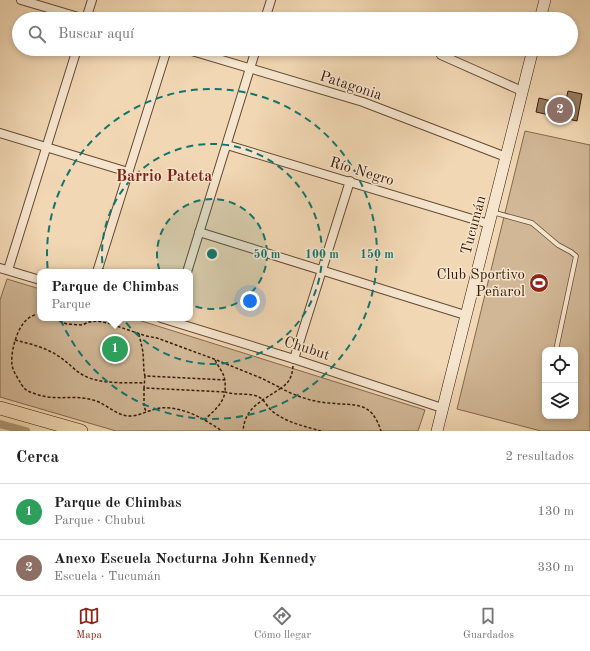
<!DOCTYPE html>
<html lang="es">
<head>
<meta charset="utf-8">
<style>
	:root { --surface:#fff; --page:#f6f6f6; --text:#202124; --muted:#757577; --line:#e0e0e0; --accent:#8f2418 }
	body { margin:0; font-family:"Old Standard TT",serif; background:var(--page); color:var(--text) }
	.controls { position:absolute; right:12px; bottom:12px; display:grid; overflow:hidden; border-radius:8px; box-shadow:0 2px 6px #0003 }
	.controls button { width:36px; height:36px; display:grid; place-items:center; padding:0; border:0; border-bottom:1px solid var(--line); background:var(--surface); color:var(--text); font:20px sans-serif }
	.you { position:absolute; left:250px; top:301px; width:14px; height:14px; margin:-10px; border:3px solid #fff; border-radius:50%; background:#1a73e8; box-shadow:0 0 0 6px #1a73e833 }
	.badge { display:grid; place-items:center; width:26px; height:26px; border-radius:50%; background:var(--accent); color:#fff; font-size:13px; font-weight:700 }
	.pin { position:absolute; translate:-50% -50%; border:2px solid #fff; box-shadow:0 1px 4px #0006 }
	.popup { position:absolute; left:37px; top:269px; width:156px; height:52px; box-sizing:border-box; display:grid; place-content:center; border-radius:8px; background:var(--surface); filter:drop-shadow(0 1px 3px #0005); font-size:13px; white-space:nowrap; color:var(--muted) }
	.popup b { font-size:15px; color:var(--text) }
	.popup::after { content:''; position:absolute; left:50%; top:100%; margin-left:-8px; border:8px solid transparent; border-top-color:var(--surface) }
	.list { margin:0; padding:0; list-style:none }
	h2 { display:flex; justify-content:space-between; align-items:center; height:52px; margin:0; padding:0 16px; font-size:17px }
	h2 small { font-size:13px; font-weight:400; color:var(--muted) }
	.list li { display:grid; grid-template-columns:26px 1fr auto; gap:12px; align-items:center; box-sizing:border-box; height:56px; padding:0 16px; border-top:1px solid var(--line) }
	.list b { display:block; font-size:15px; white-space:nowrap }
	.list p { margin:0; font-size:13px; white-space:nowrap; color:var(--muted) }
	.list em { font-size:13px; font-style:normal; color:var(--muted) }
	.icon { flex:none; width:22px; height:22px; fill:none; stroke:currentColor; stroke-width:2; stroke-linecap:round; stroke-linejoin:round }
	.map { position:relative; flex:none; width:590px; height:431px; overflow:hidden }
	.search { position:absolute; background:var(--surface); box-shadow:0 2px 6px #0003; left:12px; right:12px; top:12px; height:44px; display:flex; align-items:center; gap:10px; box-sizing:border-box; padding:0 14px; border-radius:22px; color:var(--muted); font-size:15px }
	.sheet { height:164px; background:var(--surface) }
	nav { display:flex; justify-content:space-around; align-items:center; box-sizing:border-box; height:56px; border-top:1px solid var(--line); background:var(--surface); font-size:11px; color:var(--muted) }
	nav a { display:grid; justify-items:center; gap:2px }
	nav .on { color:var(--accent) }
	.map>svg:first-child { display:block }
	.green { fill:#d1b796; stroke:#84694f; fill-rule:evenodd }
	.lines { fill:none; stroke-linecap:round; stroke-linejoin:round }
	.canal { stroke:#b19779; stroke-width:8 }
	.building { fill:#977d61; stroke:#361b08 }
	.service-casing { stroke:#654a33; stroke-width:5.5 }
	.minor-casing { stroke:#654a33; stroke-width:10 }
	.secondary-casing { stroke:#361b08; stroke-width:12 }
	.primary-casing { stroke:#361b08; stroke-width:14 }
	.path { stroke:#361b08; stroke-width:1.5; stroke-dasharray:3 2; stroke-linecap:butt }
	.service { stroke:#f6e5ce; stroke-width:4 }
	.minor { stroke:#f6e5ce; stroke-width:8 }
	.secondary { stroke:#f6e5ce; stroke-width:11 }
	.primary { stroke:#f1d7b3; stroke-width:13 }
	.ring { fill:none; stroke:#0f766e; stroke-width:2; stroke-dasharray:7 5 }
	.labels { text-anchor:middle; stroke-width:3; stroke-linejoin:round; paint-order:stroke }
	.street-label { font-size:15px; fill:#361b08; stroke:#f6e5ce }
	.poi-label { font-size:15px; fill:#361b08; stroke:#f6e5ce; text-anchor:end }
	.neighbourhood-label { font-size:16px; font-weight:bold; fill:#7a1f14; stroke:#f6e5ce }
	.centre { fill:#0f766e; stroke:#f6e5ce; stroke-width:2 }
	.ring-label { font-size:12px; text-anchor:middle; font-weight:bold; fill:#0f766e; stroke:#f6e5ce; stroke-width:3; stroke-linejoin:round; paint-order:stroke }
</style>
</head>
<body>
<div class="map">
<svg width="590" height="431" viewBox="0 0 590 431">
	<rect width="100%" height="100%" fill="#f1d7b3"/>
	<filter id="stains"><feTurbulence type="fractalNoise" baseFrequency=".005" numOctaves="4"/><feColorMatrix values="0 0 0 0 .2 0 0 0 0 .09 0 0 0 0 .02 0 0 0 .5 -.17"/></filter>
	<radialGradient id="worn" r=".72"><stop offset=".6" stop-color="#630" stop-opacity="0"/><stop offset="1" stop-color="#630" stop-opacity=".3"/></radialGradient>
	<g class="green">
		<path d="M 525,131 L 590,145 L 590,431 L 541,431 L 457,409 ZM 545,350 L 575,350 L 575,416 L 545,416 Z"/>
		<path d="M 7,279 L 40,289 L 40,318 L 132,318 L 425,410 L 418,431 L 116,431 L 0,397 L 0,300 Z"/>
	</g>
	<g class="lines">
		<path class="canal" d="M 0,424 L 26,431"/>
	</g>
	<path class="building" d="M 568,91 L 582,94 L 577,121 L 536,112 L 539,98 L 565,104 Z"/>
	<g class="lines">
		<g class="service-casing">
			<path id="service" d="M 492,212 L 532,223 L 558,245 L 571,252 L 576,256 L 556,350"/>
		</g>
		<g class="minor-casing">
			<g id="minor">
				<path d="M 21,0 L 85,19"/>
				<path d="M 86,19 L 92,0"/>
				<path d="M 265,19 L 271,0"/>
				<path d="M 185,49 L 363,102 L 506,157"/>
				<path d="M 441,55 L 522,91"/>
				<path d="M 0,133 L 128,172"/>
				<path d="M 227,145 L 489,224"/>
				<path d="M 199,232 L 465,315"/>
				<path d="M 0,268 L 40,280"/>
				<path d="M 8,270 L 77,49"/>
				<path d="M 97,272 L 167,49"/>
				<path d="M 187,272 L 256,49"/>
				<path d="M 161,318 L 294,359 L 442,408"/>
				<path d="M 294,359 L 350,181"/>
			</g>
		</g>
		<g class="secondary-casing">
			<g id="secondary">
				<path d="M 540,19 L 545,0"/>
				<path d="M 437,431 L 533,49"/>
			</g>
		</g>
		<g class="primary-casing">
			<path id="primary" d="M 0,408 L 81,431"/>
		</g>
		<g class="path">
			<path d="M 40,315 C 20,312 10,350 12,365 C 13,371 17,377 20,382 C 21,384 23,387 25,389 C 27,391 30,392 33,393 C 55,402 72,394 93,400 C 106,403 117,417 131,416 C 145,415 153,406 170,408 C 189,410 206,420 222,431"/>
			<path d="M 50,318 L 67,324 L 82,325 L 89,322 L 97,321 L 108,323 L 146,336 L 157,338 L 214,359 L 261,378 L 281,388 C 263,401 245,406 243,431"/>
			<path d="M 139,334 L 143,352 L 144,372 L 145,376"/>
			<path d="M 15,340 C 31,344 48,348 61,358 C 69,363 75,371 83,375 C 101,385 125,382 144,383"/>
			<path d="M 215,360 C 223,375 226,374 225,392 L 144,388 L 145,376 L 226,380"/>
			<path d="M 293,366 C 292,376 290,382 281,388 C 295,396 313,402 329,403 C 356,406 371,400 381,431"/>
			<path d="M 144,388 L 144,407 L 146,411"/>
			<path d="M 204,420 C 213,412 223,404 225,392 C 237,396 250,392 259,397 C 265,400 267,407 272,411 C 287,423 304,426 321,431"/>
		</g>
		<use href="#service" class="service"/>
		<use href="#minor" class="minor"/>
		<use href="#secondary" class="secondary"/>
		<use href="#primary" class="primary"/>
	</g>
	<circle cx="212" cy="254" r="55" fill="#0f766e" fill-opacity=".12"/>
	<g class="ring">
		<circle cx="212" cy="254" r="55"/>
		<circle cx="212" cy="254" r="110"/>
		<circle cx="212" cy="254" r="165"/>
	</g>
	<defs>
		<g id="stadium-disc" transform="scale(1)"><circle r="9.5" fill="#8f2418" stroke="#f6e5ce"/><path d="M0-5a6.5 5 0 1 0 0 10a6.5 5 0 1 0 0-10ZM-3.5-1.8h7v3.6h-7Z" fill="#fff"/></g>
	</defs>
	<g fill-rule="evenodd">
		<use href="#stadium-disc" x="539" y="283"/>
	</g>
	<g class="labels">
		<g class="street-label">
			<text transform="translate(351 85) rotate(18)" y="5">Patagonia</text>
			<text transform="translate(362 171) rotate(17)" y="5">Río Negro</text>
			<text transform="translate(473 225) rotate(-75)" y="5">Tucumán</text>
			<text transform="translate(307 348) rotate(18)" y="5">Chubut</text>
		</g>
		<g class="poi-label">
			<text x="525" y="279">Club Sportivo<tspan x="525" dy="17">Peñarol</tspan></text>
		</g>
		<g class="neighbourhood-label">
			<text x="164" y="181">Barrio Pateta</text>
		</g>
	</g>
	<circle cx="212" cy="254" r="6" class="centre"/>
	<g class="ring-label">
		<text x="267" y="258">50 m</text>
		<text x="322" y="258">100 m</text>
		<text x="377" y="258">150 m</text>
	</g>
	<rect width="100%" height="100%" filter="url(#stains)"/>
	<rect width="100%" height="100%" fill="url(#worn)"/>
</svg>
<div class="controls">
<button><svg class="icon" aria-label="locate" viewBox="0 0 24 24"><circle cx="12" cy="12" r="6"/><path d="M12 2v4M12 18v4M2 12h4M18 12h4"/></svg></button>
<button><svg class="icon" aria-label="layers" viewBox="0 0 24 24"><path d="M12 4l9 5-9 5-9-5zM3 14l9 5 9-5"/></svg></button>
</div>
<div class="you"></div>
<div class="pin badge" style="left:115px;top:349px;background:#2e9e5b">1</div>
<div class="popup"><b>Parque de Chimbas</b>Parque</div>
<div class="pin badge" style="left:560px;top:110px;background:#8d6e63">2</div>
<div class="search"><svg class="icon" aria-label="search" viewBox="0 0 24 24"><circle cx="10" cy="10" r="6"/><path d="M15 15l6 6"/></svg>Buscar aquí</div>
</div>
<section class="sheet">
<h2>Cerca<small>2 resultados</small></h2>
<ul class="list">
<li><span class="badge" style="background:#2e9e5b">1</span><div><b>Parque de Chimbas</b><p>Parque · Chubut</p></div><em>130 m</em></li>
<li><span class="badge" style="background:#8d6e63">2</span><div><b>Anexo Escuela Nocturna John Kennedy</b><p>Escuela · Tucumán</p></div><em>330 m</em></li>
</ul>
</section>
<nav>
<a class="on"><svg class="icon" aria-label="map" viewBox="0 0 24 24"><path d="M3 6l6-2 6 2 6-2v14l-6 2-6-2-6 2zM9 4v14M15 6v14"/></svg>Mapa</a>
<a><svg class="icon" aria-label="directions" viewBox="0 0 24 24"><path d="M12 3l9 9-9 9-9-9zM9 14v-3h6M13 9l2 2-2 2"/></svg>Cómo llegar</a>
<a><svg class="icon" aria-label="saved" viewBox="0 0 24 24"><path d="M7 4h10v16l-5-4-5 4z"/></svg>Guardados</a>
</nav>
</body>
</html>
